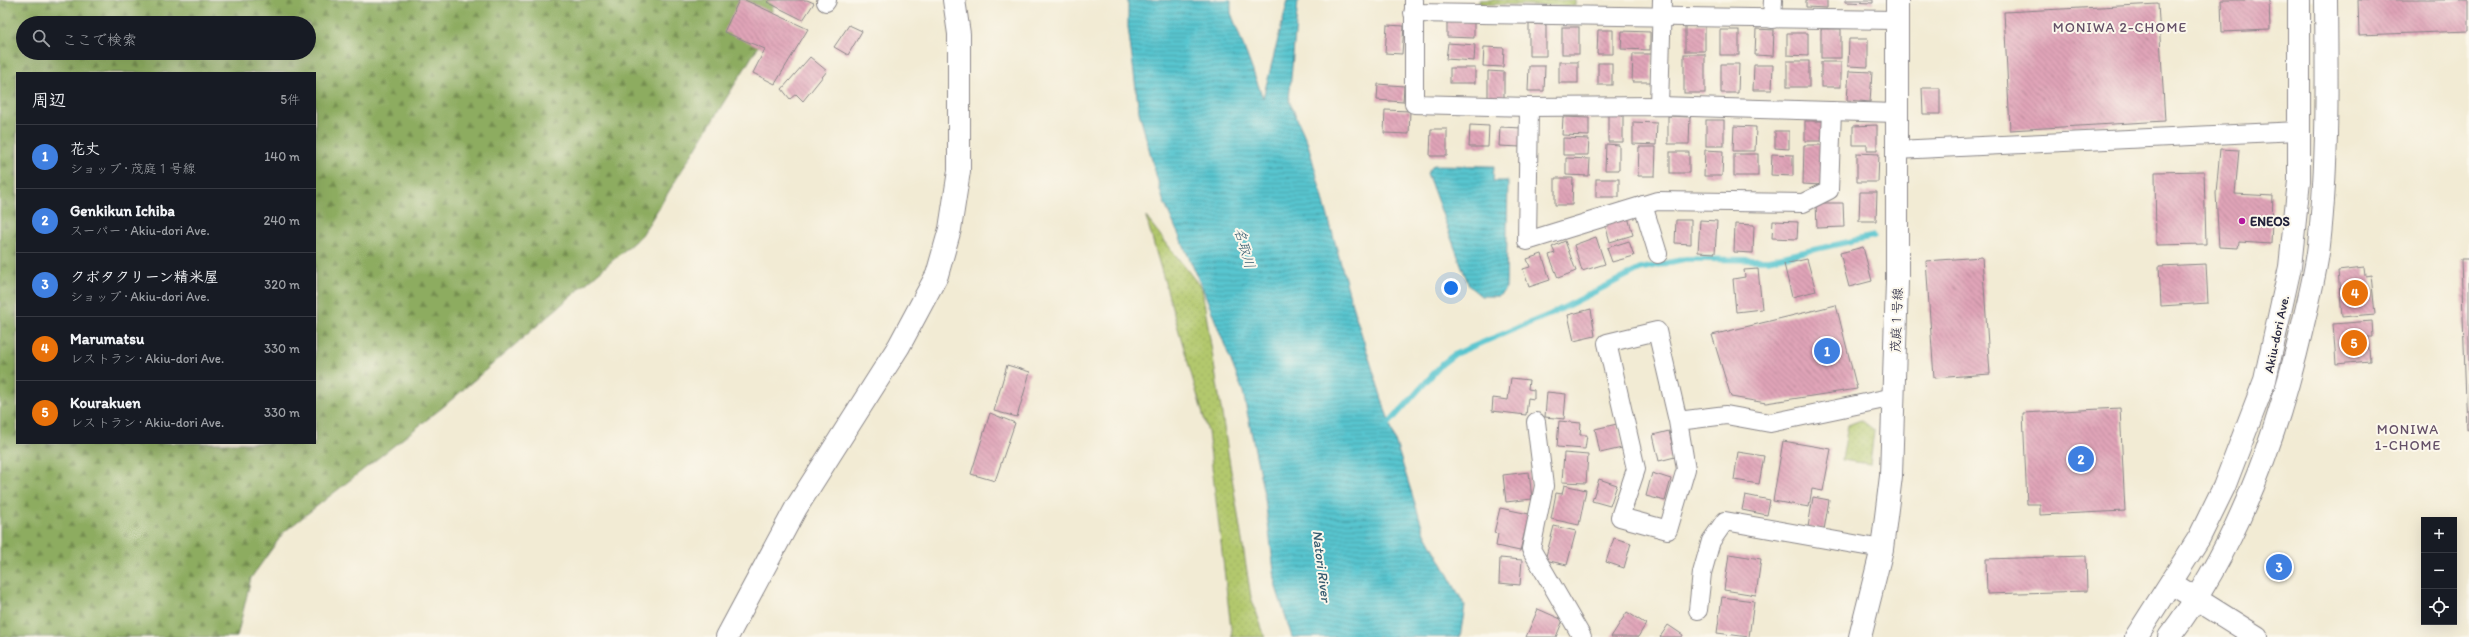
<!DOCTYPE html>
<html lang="ja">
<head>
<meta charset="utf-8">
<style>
	:root { --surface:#171b24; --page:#242831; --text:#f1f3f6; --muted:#9ea1a6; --line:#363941; --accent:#8c9099 }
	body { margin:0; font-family:Itim,"Klee One",sans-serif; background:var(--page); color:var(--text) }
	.controls { position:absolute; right:12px; bottom:12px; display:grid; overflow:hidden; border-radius:0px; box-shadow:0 4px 16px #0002 }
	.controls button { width:36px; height:36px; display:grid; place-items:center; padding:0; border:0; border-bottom:1px solid var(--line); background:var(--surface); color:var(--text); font:20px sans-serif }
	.you { position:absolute; left:1451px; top:288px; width:14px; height:14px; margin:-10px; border:3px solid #fff; border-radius:50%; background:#1a73e8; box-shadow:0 0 0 6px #1a73e833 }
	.badge { display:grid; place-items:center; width:26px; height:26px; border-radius:50%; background:var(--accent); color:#fff; font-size:13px; font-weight:700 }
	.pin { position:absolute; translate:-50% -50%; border:2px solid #fff; box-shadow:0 1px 4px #0006 }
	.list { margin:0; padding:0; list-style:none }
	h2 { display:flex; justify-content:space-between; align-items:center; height:52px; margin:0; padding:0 16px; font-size:17px }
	h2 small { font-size:13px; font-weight:400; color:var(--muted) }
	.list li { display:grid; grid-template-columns:26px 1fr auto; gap:12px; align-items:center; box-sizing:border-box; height:64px; padding:0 16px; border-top:1px solid var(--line) }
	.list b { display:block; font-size:15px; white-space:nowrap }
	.list p { margin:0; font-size:13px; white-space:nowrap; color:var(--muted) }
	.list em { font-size:13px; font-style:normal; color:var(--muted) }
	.icon { flex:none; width:22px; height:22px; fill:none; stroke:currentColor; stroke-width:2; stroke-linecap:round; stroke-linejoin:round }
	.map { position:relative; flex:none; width:2469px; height:637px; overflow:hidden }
	.search { position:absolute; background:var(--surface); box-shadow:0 4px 16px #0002; left:16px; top:16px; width:300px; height:44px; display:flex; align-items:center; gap:10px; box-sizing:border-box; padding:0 14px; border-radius:22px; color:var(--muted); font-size:15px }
	.panel { position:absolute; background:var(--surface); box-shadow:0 4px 16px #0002; left:16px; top:72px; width:300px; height:372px; border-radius:0px }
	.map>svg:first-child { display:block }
	.grass { fill:url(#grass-dots); stroke:#6a7554 }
	.forest { fill:url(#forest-firs); stroke:#58674e; fill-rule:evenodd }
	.water { fill:url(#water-rules); stroke:#3d7485 }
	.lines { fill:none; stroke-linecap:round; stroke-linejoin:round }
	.stream { stroke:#58c5cf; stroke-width:5.5 }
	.building { fill:url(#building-back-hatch) }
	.minor-casing { stroke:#8a8688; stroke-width:20 }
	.tertiary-casing { stroke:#8a8688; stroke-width:24 }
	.trunk-casing { stroke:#8a8688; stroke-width:24 }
	.minor { stroke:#fff; stroke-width:18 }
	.tertiary { stroke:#fff; stroke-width:22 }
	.trunk { stroke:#fff; stroke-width:22 }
	.poi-dot { fill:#b5179e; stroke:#fbf7ec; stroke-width:1.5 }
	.labels { text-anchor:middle; stroke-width:4; stroke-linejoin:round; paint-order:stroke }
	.poi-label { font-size:13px; font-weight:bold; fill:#22223b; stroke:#fbf7ec; text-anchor:start }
	.street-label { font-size:13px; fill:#22223b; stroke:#fbf7ec }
	.neighbourhood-label { font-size:14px; letter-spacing:1px; fill:#645067; stroke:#fbf7ec }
	.water-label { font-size:14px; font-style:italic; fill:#355b6f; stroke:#fbf7ec }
</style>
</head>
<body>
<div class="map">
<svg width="2469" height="637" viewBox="0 0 2469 637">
	<defs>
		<pattern id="grass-dots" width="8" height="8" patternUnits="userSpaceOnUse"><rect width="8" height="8" fill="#b2c86d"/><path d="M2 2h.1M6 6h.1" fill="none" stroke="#99ac5f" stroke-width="1.8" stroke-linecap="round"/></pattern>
		<pattern id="forest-firs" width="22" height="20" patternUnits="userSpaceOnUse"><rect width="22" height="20" fill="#8dac60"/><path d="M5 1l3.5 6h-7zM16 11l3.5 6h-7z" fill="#738c50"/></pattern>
		<pattern id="water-rules" width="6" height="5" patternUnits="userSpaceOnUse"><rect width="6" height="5" fill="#58c5cf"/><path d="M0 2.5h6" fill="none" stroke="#48a0a9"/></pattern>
		<pattern id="building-back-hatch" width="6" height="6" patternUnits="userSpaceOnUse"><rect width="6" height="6" fill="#e0a4b8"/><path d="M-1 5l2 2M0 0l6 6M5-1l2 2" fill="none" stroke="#b58597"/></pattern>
	</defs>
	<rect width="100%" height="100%" fill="#fbf7ec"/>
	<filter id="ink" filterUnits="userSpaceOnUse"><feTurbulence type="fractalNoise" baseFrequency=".025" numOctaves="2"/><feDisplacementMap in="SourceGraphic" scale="8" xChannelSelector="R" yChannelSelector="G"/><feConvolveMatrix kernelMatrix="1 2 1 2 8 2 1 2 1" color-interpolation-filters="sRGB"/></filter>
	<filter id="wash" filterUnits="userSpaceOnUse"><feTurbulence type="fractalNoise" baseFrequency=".012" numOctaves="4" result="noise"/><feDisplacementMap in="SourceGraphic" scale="16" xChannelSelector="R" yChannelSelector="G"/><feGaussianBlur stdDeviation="0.9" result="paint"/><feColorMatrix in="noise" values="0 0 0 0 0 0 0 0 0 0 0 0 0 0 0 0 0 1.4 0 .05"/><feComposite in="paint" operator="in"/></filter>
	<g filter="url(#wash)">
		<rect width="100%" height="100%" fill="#f2ebd4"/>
		<g class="grass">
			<path d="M 1479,0 L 1575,0 L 1575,6 L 1479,4 Z"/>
			<path d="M 1146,217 L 1202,289 L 1251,597 L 1265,637 L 1232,637 L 1208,432 Z"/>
			<path d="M 1861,420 L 1874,430 L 1870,464 L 1842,460 L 1848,425 Z"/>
		</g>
		<path class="forest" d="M 0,0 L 775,0 L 764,37 L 642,235 L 443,407 L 284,532 L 251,578 L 237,637 L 0,637 ZM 23,23 L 309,23 L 309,53 L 23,53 ZM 17,73 L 315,73 L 315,443 L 17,443 Z"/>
		<g class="water">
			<path d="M 1128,0 L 1231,0 L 1231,13 L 1263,98 L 1288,0 L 1298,0 L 1289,100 L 1308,144 L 1352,304 L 1423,529 L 1465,606 L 1460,637 L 1292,637 L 1276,587 L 1265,499 L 1243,392 L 1203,289 L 1163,200 L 1139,112 L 1128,27 Z"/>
			<path d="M 1434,165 L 1494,166 L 1493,181 L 1508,181 L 1506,289 L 1499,296 L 1481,296 L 1469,286 L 1427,173 Z"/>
		</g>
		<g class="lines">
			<path class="stream" d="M 1384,429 L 1442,364 L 1455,354 L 1551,314 L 1640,269 L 1685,259 L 1768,260 L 1874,236"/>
		</g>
		<g id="blocks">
			<g class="building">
				<path d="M 739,0 L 745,0 L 808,29 L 775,84 L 753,73 L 765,49 L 724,32 Z"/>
				<path d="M 769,0 L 807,0 L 814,3 L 803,20 L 767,2 Z"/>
				<path d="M 1806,0 L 1827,0 L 1827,8 L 1806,7 Z"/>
				<path d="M 1845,0 L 1873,0 L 1873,3 L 1845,2 Z"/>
				<path d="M 2221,0 L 2269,0 L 2270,30 L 2222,32 Z"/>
				<path d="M 2358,0 L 2469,0 L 2469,31 L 2359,35 Z"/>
				<path d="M 2158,4 L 2165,121 L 2010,130 L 2004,12 Z"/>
				<path d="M 1447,21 L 1474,22 L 1474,38 L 1447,37 Z"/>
				<path d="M 1529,24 L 1546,25 L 1546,56 L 1529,56 Z"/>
				<rect x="1685" y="24" width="20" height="27"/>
				<path d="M 849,25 L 862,31 L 848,55 L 834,47 Z"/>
				<path d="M 1387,25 L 1404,26 L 1402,54 L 1385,53 Z"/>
				<rect x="1562" y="27" width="17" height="27"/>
				<path d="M 1756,29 L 1774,30 L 1773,56 L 1755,55 Z"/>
				<rect x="1821" y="29" width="20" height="29"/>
				<path d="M 1598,30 L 1613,30 L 1613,54 L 1597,54 Z"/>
				<rect x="1720" y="30" width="19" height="25"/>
				<path d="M 1622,31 L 1650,32 L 1650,50 L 1621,49 Z"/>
				<path d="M 1787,33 L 1808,33 L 1808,56 L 1787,55 Z"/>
				<path d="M 1849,39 L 1868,39 L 1868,67 L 1848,66 Z"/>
				<path d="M 1448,43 L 1475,45 L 1474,61 L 1446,59 Z"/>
				<path d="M 1484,47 L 1504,48 L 1503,67 L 1483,66 Z"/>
				<path d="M 1633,54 L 1652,54 L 1651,82 L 1632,82 Z"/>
				<rect x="1684" y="54" width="21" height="39"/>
				<path d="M 810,57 L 827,71 L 803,101 L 796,94 L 790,99 L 782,89 Z"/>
				<rect x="1787" y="61" width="22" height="26"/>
				<rect x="1559" y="62" width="19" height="21"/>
				<rect x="1821" y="62" width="20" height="25"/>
				<rect x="1598" y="63" width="14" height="22"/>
				<path d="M 1721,64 L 1739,64 L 1738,93 L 1721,93 Z"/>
				<path d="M 1754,65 L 1773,65 L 1772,90 L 1753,90 Z"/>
				<path d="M 1529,66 L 1545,66 L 1544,91 L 1528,91 Z"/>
				<rect x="1450" y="68" width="25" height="15"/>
				<path d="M 1488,71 L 1504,72 L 1504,99 L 1488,99 Z"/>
				<path d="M 1849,71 L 1872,72 L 1870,102 L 1847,100 Z"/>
				<path d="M 1378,84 L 1404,86 L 1403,102 L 1377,100 Z"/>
				<path d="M 1922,88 L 1940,88 L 1940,114 L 1923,114 Z"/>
				<path d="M 1385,110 L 1410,111 L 1409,134 L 1384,133 Z"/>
				<path d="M 1608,115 L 1623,116 L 1623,142 L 1608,142 Z"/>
				<path d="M 1668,116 L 1690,117 L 1689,144 L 1668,144 Z"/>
				<path d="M 1563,117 L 1589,118 L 1589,136 L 1562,135 Z"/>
				<rect x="1706" y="120" width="18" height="26"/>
				<rect x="1805" y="121" width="18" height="20"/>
				<path d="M 1633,122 L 1657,123 L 1656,145 L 1633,144 Z"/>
				<path d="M 1470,125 L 1489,126 L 1488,147 L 1469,147 Z"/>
				<path d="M 1877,125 L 1877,150 L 1867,150 L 1867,145 L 1853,145 L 1853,126 Z"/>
				<path d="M 1734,126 L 1756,127 L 1755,151 L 1733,151 Z"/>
				<path d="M 1500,127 L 1522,128 L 1521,147 L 1499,146 Z"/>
				<path d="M 1431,129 L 1447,129 L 1447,156 L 1430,156 Z"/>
				<path d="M 1775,131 L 1789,131 L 1789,149 L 1775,148 Z"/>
				<path d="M 1563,138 L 1589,139 L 1588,155 L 1563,155 Z"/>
				<path d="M 1606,144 L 1619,145 L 1619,170 L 1605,170 Z"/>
				<path d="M 1804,145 L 1825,145 L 1821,185 L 1803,184 Z"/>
				<path d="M 1639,147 L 1656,147 L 1655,176 L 1638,176 Z"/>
				<path d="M 2220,149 L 2239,150 L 2235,194 L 2273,196 L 2271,244 L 2239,242 L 2238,248 L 2219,247 L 2216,193 Z"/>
				<path d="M 1705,150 L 1723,151 L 1722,176 L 1704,176 Z"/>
				<rect x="1670" y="152" width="19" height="21"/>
				<path d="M 1857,153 L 1879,154 L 1878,182 L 1857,182 Z"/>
				<rect x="1734" y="154" width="24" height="22"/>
				<path d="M 1772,154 L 1793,155 L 1793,176 L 1771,175 Z"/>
				<path d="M 1566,158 L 1590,159 L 1589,176 L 1566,175 Z"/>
				<path d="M 2204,171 L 2206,244 L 2156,245 L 2155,172 Z"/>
				<path d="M 1555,178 L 1573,178 L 1572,205 L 1555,205 Z"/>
				<rect x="1596" y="179" width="23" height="18"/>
				<path d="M 1860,192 L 1877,192 L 1876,221 L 1859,221 Z"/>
				<path d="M 1816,203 L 1843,203 L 1844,227 L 1817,228 Z"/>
				<path d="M 1628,217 L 1633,235 L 1610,242 L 1605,224 Z"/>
				<path d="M 1676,220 L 1691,220 L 1691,244 L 1675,243 Z"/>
				<path d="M 1700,220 L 1717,221 L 1715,253 L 1698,252 Z"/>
				<path d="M 1773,221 L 1798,222 L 1797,239 L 1772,238 Z"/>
				<path d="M 1735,224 L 1754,225 L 1753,253 L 1734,252 Z"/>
				<path d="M 1596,237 L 1605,264 L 1582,271 L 1574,245 Z"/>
				<path d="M 1565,241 L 1576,271 L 1558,278 L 1549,255 L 1555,253 L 1552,247 Z"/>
				<path d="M 1629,241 L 1634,256 L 1612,262 L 1607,248 Z"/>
				<path d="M 1863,247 L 1872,281 L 1849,287 L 1840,253 Z"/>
				<path d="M 1542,254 L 1550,280 L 1529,287 L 1523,269 L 1530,267 L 1527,259 Z"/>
				<path d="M 1982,257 L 1990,374 L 1934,378 L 1926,261 Z"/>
				<path d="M 1807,259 L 1816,291 L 1792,297 L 1784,264 Z"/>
				<path d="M 2461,259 L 2469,259 L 2469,429 L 2467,430 Z"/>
				<path d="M 2206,264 L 2208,303 L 2161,306 L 2159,266 Z"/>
				<path d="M 2364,268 L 2365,276 L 2371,275 L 2375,314 L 2342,317 L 2338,271 Z"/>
				<path d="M 1758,269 L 1762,309 L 1736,312 L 1733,279 L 1745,277 L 1744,270 Z"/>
				<path d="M 1836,305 L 1857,389 L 1766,403 L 1731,397 L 1712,335 Z"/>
				<path d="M 1591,309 L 1595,336 L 1574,341 L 1568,315 Z"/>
				<path d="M 2372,321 L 2373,337 L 2368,337 L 2370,361 L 2336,364 L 2333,324 Z"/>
				<path d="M 1007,365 L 1030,372 L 1017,417 L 994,411 Z"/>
				<path d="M 1511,378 L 1529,380 L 1528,389 L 1534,390 L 1534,399 L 1528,398 L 1526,415 L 1492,411 L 1493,398 L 1508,400 Z"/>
				<path d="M 1547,392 L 1566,394 L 1564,419 L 1545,417 Z"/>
				<path d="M 2120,408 L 2125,511 L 2040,515 L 2040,504 L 2027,504 L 2023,413 Z"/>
				<path d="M 990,413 L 1015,423 L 995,481 L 971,474 Z"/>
				<path d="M 1559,421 L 1581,423 L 1580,435 L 1587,435 L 1585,449 L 1557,447 Z"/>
				<path d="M 1617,424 L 1622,448 L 1600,453 L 1595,429 Z"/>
				<path d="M 1669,431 L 1675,457 L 1659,461 L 1653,435 Z"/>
				<path d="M 1783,441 L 1831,449 L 1823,491 L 1812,489 L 1809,507 L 1773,501 Z"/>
				<path d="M 1738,452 L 1764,456 L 1759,484 L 1734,480 Z"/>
				<path d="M 1564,453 L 1588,455 L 1586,483 L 1562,482 Z"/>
				<path d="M 1529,472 L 1532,499 L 1506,502 L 1503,475 Z"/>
				<path d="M 1652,473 L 1671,479 L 1665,501 L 1646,496 Z"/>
				<path d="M 1599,479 L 1617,485 L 1610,506 L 1592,501 Z"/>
				<path d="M 1564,485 L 1586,490 L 1579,525 L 1551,519 L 1556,493 L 1562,494 Z"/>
				<path d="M 1745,495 L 1770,500 L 1767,515 L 1742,510 Z"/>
				<path d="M 1813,497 L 1829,500 L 1824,530 L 1808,527 Z"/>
				<path d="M 1500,508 L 1529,514 L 1520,551 L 1496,546 L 1498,534 L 1494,533 Z"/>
				<path d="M 1554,526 L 1576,531 L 1567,565 L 1545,560 Z"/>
				<path d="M 1614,538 L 1631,543 L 1624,568 L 1606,562 Z"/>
				<path d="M 1729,554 L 1761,559 L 1756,595 L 1724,590 Z"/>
				<path d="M 2086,556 L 2087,591 L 1987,594 L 1986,559 Z"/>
				<path d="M 1500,558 L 1522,560 L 1520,585 L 1499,583 Z"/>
				<path d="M 2275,564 L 2285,564 L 2284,570 L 2275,570 Z"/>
				<path d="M 1722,597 L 1754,601 L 1749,637 L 1717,633 Z"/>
				<path d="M 1538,609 L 1563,620 L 1556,637 L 1526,637 Z"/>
				<path d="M 1627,612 L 1646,624 L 1638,637 L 1611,637 Z"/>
				<path d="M 1668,625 L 1683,635 L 1682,637 L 1660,637 Z"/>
			</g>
		</g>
	</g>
	<g filter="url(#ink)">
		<use href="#blocks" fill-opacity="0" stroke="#8a8688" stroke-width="1"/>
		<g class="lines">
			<g class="minor-casing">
				<g id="minor">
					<path d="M 1414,0 L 1414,104 L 1529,107 L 1659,106 L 1896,113"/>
					<path d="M 826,2 L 827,0"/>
					<path d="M 1413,13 L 1896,20"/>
					<path d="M 1772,19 L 1773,0"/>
					<path d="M 1659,106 L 1662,0"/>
					<path d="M 1529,107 L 1527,241 L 1657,201 L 1803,203 L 1829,190 L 1832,111"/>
					<path d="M 1896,150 L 2299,131"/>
					<path d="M 1643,205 L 1658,254"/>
					<path d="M 1678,421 L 1657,331 L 1607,343 L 1636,469 L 1620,517 L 1668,530 L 1686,469 L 1678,421 L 1726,415 L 1770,423 L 1894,397"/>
					<path d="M 1536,422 L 1544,486 L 1531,549 L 1582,637"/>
					<path d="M 1698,610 L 1702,573 L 1711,541 L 1725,521 L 1882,549"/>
				</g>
			</g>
			<g class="tertiary-casing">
				<g id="tertiary">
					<path d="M 2171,583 L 2257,637"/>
					<path d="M 727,637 L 796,508 L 899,346 L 937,275 L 950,229 L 959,171 L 959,34 L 954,0"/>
					<path d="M 1860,637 L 1882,549 L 1891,476 L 1897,281 L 1897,0"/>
				</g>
			</g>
			<g class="trunk-casing">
				<g id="trunk">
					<path d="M 2136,637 L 2199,538 L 2224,487 L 2265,380 L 2290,267 L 2299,181 L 2299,0"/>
					<path d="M 2169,637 C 2238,547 2278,434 2303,324 C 2309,298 2316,272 2319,245 C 2328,164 2327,82 2326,0"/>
				</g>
			</g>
			<use href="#minor" class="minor"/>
			<use href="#tertiary" class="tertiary"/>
			<use href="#trunk" class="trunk"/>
		</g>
	</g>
	<circle class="poi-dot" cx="2242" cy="221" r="4"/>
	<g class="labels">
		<g class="poi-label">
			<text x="2250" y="226">ENEOS</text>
		</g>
		<g class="street-label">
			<text transform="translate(1896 320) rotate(-88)" y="5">茂庭１号線</text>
			<text transform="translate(2276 334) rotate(-78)" y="5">Akiu-dori Ave.</text>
		</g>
		<g class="neighbourhood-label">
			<text x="2120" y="32">MONIWA 2-CHOME</text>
			<text x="2408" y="434">MONIWA<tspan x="2408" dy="16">1-CHOME</tspan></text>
		</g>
		<g class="water-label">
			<text transform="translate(1245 248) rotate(74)" y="5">名取川</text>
			<text transform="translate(1322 566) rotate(83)" y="5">Natori River</text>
		</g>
	</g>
</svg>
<div class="controls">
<button>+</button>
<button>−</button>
<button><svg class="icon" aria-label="locate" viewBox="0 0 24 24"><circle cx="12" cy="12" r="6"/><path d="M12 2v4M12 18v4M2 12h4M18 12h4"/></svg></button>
</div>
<div class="you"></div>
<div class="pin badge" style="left:1827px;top:351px;background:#3f7fe0">1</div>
<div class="pin badge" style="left:2081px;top:459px;background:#3f7fe0">2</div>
<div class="pin badge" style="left:2279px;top:567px;background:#3f7fe0">3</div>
<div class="pin badge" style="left:2355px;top:293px;background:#e8710a">4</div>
<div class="pin badge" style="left:2354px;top:343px;background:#e8710a">5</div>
<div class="search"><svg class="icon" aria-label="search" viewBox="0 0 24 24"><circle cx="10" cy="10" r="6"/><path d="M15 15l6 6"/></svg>ここで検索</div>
<section class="panel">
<h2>周辺<small>5件</small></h2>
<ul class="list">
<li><span class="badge" style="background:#3f7fe0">1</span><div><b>花丈</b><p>ショップ · 茂庭１号線</p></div><em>140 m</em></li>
<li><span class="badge" style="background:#3f7fe0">2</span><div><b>Genkikun Ichiba</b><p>スーパー · Akiu-dori Ave.</p></div><em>240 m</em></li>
<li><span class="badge" style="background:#3f7fe0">3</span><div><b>クボタクリーン精米屋</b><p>ショップ · Akiu-dori Ave.</p></div><em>320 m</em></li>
<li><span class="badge" style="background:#e8710a">4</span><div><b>Marumatsu</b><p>レストラン · Akiu-dori Ave.</p></div><em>330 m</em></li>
<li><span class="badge" style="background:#e8710a">5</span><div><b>Kourakuen</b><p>レストラン · Akiu-dori Ave.</p></div><em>330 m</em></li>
</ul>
</section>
</div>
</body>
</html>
